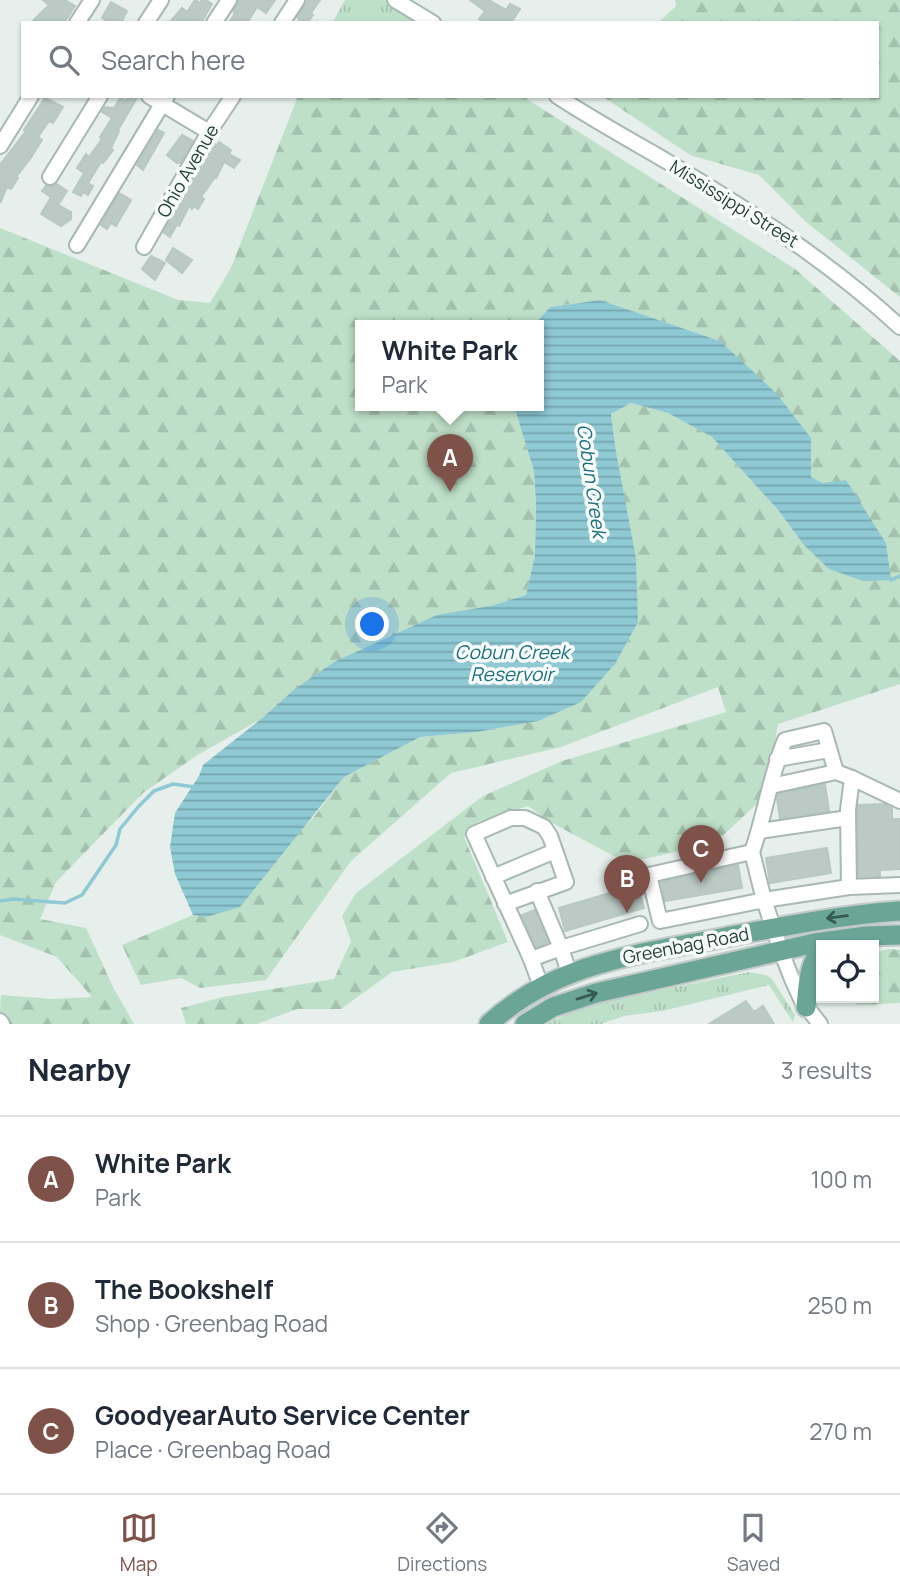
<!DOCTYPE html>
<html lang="en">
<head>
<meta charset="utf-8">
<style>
	:root { --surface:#fff; --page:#f2f2f3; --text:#1f2937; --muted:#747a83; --line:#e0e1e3; --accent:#7f5249 }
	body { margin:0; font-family:Manrope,sans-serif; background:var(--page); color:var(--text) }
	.controls { position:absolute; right:21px; bottom:21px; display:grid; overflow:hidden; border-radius:0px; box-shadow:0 2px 5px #0004 }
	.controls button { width:63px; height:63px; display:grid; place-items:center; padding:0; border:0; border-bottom:2px solid var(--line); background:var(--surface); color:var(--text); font:35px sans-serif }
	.you { position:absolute; left:373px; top:625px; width:24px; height:24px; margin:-18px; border:5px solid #fff; border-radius:50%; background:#1a73e8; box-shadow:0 0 0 10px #1a73e833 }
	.badge { display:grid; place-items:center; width:46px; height:46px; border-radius:50%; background:var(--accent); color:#fff; font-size:23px; font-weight:700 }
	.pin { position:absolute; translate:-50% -58px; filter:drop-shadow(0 2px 4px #0008) }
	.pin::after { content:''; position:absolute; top:37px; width:24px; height:21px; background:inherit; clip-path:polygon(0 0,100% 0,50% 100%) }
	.popup { position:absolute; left:355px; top:320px; width:189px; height:91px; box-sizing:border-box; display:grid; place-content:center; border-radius:0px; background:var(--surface); filter:drop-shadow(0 2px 5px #0005); font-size:23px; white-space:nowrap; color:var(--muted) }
	.popup b { font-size:26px; color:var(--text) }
	.popup::after { content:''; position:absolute; left:50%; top:100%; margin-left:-14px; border:14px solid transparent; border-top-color:var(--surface) }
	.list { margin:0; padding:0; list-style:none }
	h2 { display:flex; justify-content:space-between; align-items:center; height:91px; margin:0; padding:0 28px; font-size:30px }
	h2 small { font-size:23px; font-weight:400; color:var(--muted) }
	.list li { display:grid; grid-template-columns:46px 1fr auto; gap:21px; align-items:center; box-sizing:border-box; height:126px; padding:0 28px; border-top:2px solid var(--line) }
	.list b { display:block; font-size:26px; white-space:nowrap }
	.list p { margin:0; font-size:23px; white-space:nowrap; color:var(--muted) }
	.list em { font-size:23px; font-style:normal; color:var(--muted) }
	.icon { flex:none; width:38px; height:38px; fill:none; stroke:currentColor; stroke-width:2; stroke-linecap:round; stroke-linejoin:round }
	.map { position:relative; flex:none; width:900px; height:1024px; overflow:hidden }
	.search { position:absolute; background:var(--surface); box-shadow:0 2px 5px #0004; left:21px; right:21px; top:21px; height:77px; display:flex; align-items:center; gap:18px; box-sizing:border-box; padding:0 24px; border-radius:0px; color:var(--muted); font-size:26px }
	.sheet { height:469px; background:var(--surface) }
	nav { display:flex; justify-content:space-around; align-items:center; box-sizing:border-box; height:98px; border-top:2px solid var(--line); background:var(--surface); font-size:19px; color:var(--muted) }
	nav a { display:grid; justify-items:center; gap:4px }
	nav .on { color:var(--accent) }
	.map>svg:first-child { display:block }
	.grass { fill:url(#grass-tufts) }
	.forest { fill:url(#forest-firs) }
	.water { fill:url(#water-rules) }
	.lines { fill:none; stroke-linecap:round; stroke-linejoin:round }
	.stream { stroke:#8ec9d4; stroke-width:3.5 }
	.building { fill:#bbcac4; stroke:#b8c9c2; stroke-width:2 }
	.minor-casing { stroke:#a8b8b2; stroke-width:18 }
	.major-casing { stroke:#c2cac8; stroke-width:23 }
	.minor { stroke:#fff; stroke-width:14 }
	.major { stroke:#6aa596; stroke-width:19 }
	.oneway { stroke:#365b51 }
	.labels { text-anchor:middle; stroke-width:7; stroke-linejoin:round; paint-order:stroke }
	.street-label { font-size:18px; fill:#24423a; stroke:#f7fbf9 }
	.water-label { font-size:19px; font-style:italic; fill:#1c6f80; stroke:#f7fbf9 }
</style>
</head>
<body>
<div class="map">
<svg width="900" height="1024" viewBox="0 0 900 1024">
	<defs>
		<pattern id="grass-tufts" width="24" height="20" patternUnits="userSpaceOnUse" patternTransform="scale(1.75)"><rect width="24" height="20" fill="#bfe0c8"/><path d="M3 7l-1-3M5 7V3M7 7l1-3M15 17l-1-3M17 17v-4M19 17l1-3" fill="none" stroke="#a4c1ad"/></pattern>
		<pattern id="forest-firs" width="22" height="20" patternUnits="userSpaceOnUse" patternTransform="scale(1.75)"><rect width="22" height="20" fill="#bfe0c8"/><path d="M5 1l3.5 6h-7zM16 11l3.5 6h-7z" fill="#a4c1ad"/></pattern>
		<pattern id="water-rules" width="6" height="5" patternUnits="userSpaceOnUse" patternTransform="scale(1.75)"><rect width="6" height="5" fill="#8ec9d4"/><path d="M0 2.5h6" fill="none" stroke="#74a5ad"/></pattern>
	</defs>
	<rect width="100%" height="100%" fill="#e6efeb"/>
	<g class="grass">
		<path d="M 345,0 L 398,0 L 435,23 L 332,23 Z"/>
		<path d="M 749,972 L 766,975 L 772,979 L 795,1015 L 793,1022 L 769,985 L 662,1011 L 624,1016 L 601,1024 L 547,1024 L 569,1013 L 603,1002 Z"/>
	</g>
	<g class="forest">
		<path d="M 675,0 L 900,0 L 900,297 L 806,222 L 759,175 L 690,155 L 602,96 L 877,96 L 877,23 L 658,23 L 676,6 Z"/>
		<path d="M 298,96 L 522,96 L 795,269 L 900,361 L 900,684 L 778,724 L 766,795 L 715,843 L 627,863 L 552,823 L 528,806 L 477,822 L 464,837 L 508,942 L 453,962 L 392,972 L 341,1009 L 297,1009 L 257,1024 L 186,1024 L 181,1008 L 223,997 L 334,979 L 351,941 L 342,916 L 356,893 L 483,796 L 562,761 L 726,712 L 718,687 L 561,747 L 451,773 L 351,861 L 266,980 L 200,988 L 181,978 L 141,985 L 122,945 L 193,915 L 206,917 L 313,818 L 344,777 L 420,737 L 477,732 L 538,721 L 616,452 L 611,414 L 631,403 L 668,413 L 712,437 L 779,511 L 803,544 L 886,543 L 846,481 L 823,483 L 811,477 L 720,341 L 600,300 L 550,307 L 533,326 L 361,326 L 361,406 L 514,406 L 534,471 L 536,504 L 535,555 L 526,595 L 490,606 L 334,662 L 296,688 L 261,719 L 196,756 L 143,793 L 56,882 L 40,919 L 86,928 L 113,987 L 134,1024 L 10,1024 L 0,1013 L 1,995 L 53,999 L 92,997 L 57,957 L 0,935 L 0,228 L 178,300 L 210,303 L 231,268 Z"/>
		<path d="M 888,949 L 900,950 L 900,1003 L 857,1005 L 852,998 L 874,998 L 874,953 Z"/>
	</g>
	<path class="water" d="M 600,300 L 720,341 L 776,393 L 811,438 L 811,477 L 823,483 L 846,480 L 886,543 L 891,580 L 863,581 L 829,569 L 803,544 L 779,511 L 712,437 L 668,413 L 631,403 L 611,414 L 616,452 L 636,558 L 638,622 L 615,664 L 581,702 L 538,721 L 477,732 L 420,737 L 344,777 L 240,907 L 206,917 L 193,915 L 175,874 L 170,847 L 175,813 L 199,776 L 203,765 L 261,719 L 296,688 L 334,662 L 437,615 L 490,606 L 526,595 L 535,555 L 536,504 L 534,471 L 514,406 L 539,406 L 539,326 L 533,326 L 550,307 Z"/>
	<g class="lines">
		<g class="stream">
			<path d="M 889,578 L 891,580 L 900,576"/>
			<path d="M 0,901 L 13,899 L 65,903 L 82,895 L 116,845 L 120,829 L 139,806 L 154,791 L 173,784 L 195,787"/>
		</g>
	</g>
	<g class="building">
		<path d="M 43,0 L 65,0 L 75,6 L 64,23 L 31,23 L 49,5 Z"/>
		<path d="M 195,0 L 200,3 L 202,0 L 206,0 L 212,4 L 201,23 L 169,23 L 182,8 L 187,12 Z"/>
		<path d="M 239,0 L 275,0 L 266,13 L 257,7 L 247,23 L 229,23 L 235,13 L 233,11 Z"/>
		<path d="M 308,0 L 320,0 L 311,13 L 313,15 L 307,23 L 302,23 L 297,17 Z"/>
		<path d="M 470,0 L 489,0 L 506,10 L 510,4 L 520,9 L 511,23 L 485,23 L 479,19 L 485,11 Z"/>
		<path d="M 111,2 L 127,11 L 121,23 L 110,23 L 102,18 Z"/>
		<path d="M 129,96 L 138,96 L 118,130 L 119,131 L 111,148 L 113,150 L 103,163 L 101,162 L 88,183 L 93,186 L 88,195 L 83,192 L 81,196 L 73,192 L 84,173 L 77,168 L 86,154 L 89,157 L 102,139 L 100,137 L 112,118 L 102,112 L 105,107 L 114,108 L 120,98 L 126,101 Z"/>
		<path d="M 45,98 L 63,107 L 53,123 L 49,121 L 38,137 L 42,140 L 30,159 L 16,177 L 18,178 L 11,189 L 7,187 L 0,203 L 0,165 L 26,131 L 24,130 Z"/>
		<path d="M 158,130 L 164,133 L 143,170 L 137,165 Z"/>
		<path d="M 182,135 L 193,141 L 180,163 L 177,163 L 167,155 Z"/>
		<path d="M 219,142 L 231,150 L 229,154 L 240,160 L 234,168 L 224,162 L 216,178 L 215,177 L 201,197 L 204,199 L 198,209 L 194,206 L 192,209 L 189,206 L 179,226 L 177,224 L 170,237 L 163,232 L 211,148 L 215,144 L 216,146 Z"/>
		<path d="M 57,184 L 67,191 L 58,205 L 71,212 L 71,219 L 61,226 L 41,214 L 51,197 L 42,191 L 46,186 L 50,187 Z"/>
		<path d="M 119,193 L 131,200 L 116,226 L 111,223 L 107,229 L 101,225 Z"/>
		<path d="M 173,248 L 192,260 L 182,273 L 166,260 Z"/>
		<path d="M 151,256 L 165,263 L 155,280 L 142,269 Z"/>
		<path d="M 825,784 L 829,811 L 780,818 L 777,799 L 778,794 Z"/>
		<path d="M 884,804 L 892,808 L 892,819 L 900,819 L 900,869 L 880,870 L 880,876 L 858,877 L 858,805 Z"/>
		<path d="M 827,848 L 831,873 L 770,883 L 766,858 Z"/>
		<path d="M 738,865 L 742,888 L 665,901 L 661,882 Z"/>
		<path d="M 637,885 L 644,908 L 565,931 L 559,908 Z"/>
		<path d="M 535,910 L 548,942 L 536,947 L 522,915 Z"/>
		<path d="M 746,1001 L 754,1012 L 763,1006 L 774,1024 L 709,1024 Z"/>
	</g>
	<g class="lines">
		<g class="minor-casing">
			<g id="minor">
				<path d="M 395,0 L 433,23"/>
				<path d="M 77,23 L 92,0"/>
				<path d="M 146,23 L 161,0"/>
				<path d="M 214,23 L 229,0"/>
				<path d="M 282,23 L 297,0"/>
				<path d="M 149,96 L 209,132"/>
				<path d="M 557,96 C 595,121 634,142 673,165 C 752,212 832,264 900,327"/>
				<path d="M 0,146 L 31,96"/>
				<path d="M 50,177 L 100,96"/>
				<path d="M 77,245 L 167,96"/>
				<path d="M 144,247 L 209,132 L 233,96"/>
				<path d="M 777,759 L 829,750"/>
				<path d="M 852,778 L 900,801"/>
				<path d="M 771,786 L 836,772"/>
				<path d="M 760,831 L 848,818"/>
				<path d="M 752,852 C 765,815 770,776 785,740 L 824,731 L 836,772 L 852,778 L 848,810 L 849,887"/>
				<path d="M 493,877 L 555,851"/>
				<path d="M 537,891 L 561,948 L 640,924"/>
				<path d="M 505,904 L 566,882 L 550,836 L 544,827 L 525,818 L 511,818 L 474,834 L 531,959"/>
				<path d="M 541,986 L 531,959 L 561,948 L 569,973"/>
				<path d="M 0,1021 L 2,1024"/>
				<path d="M 820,1024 L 802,1001 L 792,979 L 781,951 L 764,900 L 752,852 L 649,875 L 660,921 L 764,900 L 849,887 L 900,885"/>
			</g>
		</g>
		<g class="major-casing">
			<g id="major">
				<path d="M 806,1007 C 808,988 808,965 821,951"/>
				<path d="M 489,1024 C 556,962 640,954 726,937 C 784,926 841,915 900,911"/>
				<path d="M 525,1024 L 553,1007 L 596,993 L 815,943 L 866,936 L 900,935"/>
			</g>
		</g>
		<use href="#minor" class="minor"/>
		<use href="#major" class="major"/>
	</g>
	<defs><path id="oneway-shaft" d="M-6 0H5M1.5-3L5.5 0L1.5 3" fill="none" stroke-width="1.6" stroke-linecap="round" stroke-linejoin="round" transform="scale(1.75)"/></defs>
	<g class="oneway">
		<use href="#oneway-shaft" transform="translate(837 917) rotate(173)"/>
		<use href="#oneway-shaft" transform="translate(587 996) rotate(-17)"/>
	</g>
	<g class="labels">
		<g class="street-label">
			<text transform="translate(188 171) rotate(-60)" y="6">Ohio Avenue</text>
			<text transform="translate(734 204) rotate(32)" y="6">Mississippi Street</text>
			<text transform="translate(686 946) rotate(-11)" y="6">Greenbag Road</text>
		</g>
		<g class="water-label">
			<text transform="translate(592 481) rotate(82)" y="7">Cobun Creek</text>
			<text x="512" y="659">Cobun Creek<tspan x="512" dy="22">Reservoir</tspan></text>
		</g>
	</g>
</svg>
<div class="controls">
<button><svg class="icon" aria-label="locate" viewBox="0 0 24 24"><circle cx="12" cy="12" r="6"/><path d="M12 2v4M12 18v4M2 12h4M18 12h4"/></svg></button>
</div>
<div class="you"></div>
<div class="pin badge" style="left:450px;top:492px">A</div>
<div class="popup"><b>White Park</b>Park</div>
<div class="pin badge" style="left:627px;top:913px">B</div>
<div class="pin badge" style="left:701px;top:883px">C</div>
<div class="search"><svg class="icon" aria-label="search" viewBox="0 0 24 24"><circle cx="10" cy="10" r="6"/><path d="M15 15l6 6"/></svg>Search here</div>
</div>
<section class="sheet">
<h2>Nearby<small>3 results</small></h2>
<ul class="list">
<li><span class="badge">A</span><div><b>White Park</b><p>Park</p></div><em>100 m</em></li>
<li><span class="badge">B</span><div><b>The Bookshelf</b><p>Shop · Greenbag Road</p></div><em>250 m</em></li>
<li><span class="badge">C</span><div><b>GoodyearAuto Service Center</b><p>Place · Greenbag Road</p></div><em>270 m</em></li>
</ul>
</section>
<nav>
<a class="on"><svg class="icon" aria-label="map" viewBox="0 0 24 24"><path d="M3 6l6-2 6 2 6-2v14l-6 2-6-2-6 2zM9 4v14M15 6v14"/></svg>Map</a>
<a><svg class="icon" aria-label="directions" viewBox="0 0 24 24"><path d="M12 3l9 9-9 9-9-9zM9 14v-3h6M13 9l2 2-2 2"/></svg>Directions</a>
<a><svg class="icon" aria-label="saved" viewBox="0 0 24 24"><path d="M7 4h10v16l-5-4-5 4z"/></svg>Saved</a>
</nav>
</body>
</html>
